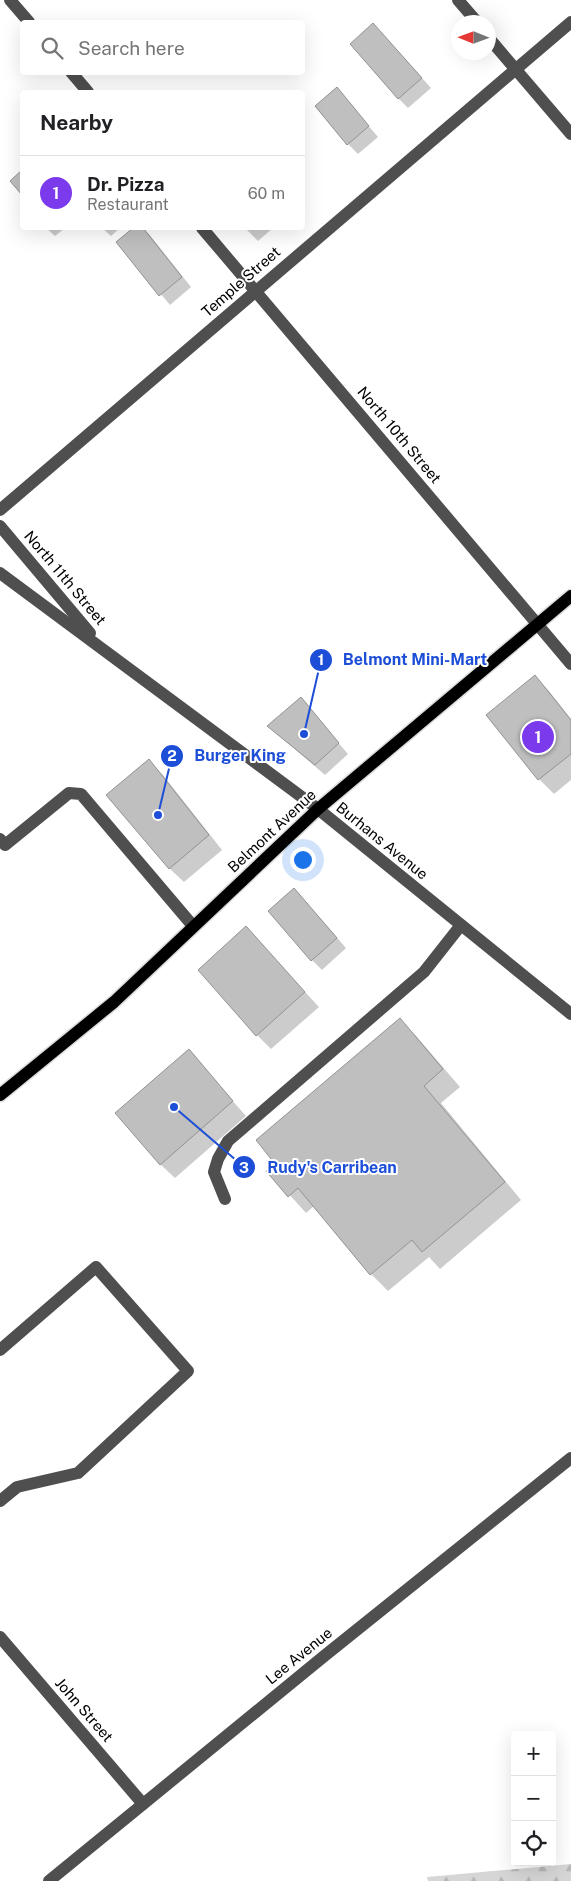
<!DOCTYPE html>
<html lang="en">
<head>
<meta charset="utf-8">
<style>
	:root { --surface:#fff; --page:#f2f2f2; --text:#202124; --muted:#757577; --line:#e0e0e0; --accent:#7c3aed }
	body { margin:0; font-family:"Public Sans",sans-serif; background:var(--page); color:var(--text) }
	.controls { position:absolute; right:15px; bottom:15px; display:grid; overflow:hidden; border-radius:5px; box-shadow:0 5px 20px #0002 }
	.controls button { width:45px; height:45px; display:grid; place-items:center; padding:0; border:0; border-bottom:1px solid var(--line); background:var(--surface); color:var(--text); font:25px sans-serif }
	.compass { position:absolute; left:451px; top:15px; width:45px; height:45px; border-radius:50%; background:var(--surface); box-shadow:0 5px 20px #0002; rotate:271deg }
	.you { position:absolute; left:302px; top:859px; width:18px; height:18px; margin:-12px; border:4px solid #fff; border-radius:50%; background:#1a73e8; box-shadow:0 0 0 8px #1a73e833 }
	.badge { display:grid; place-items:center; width:32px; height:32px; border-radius:50%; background:var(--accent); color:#fff; font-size:16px; font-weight:700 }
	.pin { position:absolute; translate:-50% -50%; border:2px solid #fff; box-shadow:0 1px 5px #0006 }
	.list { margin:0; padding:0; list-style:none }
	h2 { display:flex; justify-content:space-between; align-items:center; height:65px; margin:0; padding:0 20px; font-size:21px }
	h2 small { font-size:16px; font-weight:400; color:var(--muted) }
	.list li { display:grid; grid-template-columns:32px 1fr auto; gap:15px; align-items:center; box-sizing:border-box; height:75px; padding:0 20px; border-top:1px solid var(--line) }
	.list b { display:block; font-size:19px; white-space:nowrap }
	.list p { margin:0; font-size:16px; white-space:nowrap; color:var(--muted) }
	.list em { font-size:16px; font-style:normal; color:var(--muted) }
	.icon { flex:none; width:28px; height:28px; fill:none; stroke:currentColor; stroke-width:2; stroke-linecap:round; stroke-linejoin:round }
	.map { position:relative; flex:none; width:571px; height:1881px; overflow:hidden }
	.search { position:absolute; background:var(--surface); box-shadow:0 5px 20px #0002; left:20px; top:20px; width:285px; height:55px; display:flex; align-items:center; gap:12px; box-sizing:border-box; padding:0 18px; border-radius:5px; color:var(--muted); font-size:19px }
	.panel { position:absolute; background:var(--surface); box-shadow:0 5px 20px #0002; left:20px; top:90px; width:285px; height:140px; border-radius:5px }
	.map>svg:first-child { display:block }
	.forest { fill:url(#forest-firs) }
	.shadow { fill:#0003 }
	.building { fill:#bfbfbf; stroke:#939393 }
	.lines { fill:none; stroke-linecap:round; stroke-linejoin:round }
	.major-casing { stroke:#dbdbdb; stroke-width:15 }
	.minor { stroke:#4f4f4f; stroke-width:12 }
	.major { stroke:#000; stroke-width:12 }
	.labels { text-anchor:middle; stroke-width:4; stroke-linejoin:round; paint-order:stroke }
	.street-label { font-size:15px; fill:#000; stroke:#fff }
	.leader { fill:none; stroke:#1d4ed8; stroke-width:2 }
	.callout-dot { fill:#1d4ed8; stroke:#fff; stroke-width:2 }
	.mark-label { font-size:15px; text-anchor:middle; font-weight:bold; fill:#fff }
	.callout-label { font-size:16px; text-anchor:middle; font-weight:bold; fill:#1d4ed8; stroke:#fff; stroke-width:4; stroke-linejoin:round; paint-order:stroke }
</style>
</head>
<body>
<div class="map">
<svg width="571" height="1881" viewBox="0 0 571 1881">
	<defs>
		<pattern id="forest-firs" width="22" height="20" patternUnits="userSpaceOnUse" patternTransform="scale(1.25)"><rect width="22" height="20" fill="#d6d6d6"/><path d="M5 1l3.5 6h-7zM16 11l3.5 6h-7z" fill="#b6b6b6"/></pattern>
	</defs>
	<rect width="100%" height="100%" fill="#fff"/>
	<path class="forest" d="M 571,1864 L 571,1881 L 428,1881 L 427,1877 Z"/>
	<g class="shadow">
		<path d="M 383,35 L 431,88 L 408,108 L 398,98 Z"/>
		<path d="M 337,89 L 378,137 L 358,154 L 348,144 Z"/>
		<path d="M 46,228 L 65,228 L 55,236 Z"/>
		<path d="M 102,228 L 120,228 L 111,236 Z"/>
		<path d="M 135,228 L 143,228 L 149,234 L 191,287 L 170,305 L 118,242 Z"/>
		<path d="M 245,228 L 273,228 L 258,241 Z"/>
		<path d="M 535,677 L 549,691 L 571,719 L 571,780 L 554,794 L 539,779 L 488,715 Z"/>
		<path d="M 301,699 L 348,754 L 325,775 L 268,726 Z"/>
		<path d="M 149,761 L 163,775 L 222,850 L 184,882 L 169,868 Z"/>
		<path d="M 304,900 L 346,948 L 322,970 L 312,960 Z"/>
		<path d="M 246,928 L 319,1007 L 271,1049 L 257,1035 Z"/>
		<path d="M 400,1020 L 417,1037 L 460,1087 L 441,1103 L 521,1200 L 440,1269 L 429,1257 L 388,1291 L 371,1274 L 314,1206 L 306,1213 L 268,1171 L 277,1164 Z"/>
		<path d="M 188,1051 L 246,1116 L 175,1178 L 160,1164 Z"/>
	</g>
	<g class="building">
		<path d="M 373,23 L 422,78 L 398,99 L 350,44 Z"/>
		<path d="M 337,87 L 369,126 L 347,145 L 315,106 Z"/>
		<path d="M 22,170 L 22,195 L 10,181 Z"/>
		<path d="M 133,228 L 143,228 L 182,277 L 159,296 L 116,242 Z"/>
		<path d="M 535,675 L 571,720 L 571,754 L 538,780 L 486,715 Z"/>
		<path d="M 301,697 L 339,743 L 315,765 L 267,726 Z"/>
		<path d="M 149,759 L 209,835 L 169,869 L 106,795 Z"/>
		<path d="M 294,888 L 337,938 L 311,961 L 268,911 Z"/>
		<path d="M 246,926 L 305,992 L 256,1036 L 198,970 Z"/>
		<path d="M 400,1018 L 443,1069 L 424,1086 L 505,1182 L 422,1252 L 412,1240 L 370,1275 L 298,1188 L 288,1197 L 266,1171 L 275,1164 L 256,1140 Z"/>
		<path d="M 189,1049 L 233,1101 L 160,1165 L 115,1113 Z"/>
	</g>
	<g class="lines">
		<g class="major-casing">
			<path id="major" d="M 0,1095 L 114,1002 L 318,809 L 571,596"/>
		</g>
		<g class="minor">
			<path d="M 10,0 L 29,22"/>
			<path d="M 458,0 L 477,22"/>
			<path d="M 488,37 L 571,134"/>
			<path d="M 71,72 L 88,92"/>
			<path d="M 202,228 L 571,664"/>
			<path d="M 0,510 L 571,22"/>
			<path d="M 0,526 L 90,633"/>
			<path d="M 0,573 L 318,809 L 571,1014"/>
			<path d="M 0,839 L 5,845 L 69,793 L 81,794 L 193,926"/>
			<path d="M 225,1199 L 214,1172 L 218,1159 L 228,1141 L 424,972 L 461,925"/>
			<path d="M 0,1350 L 96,1267 L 188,1371 L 78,1473 L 17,1487 L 0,1501"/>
			<path d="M 0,1637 L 143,1804"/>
			<path d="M 49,1881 L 323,1657 L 571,1458"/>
		</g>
		<use href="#major" class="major"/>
	</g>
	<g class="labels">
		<g class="street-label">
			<text transform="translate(241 282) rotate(-41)" y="5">Temple Street</text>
			<text transform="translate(399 435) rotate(50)" y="5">North 10th Street</text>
			<text transform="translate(65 578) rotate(50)" y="5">North 11th Street</text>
			<text transform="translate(272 831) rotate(-43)" y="5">Belmont Avenue</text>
			<text transform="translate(382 841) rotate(39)" y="5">Burhans Avenue</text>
			<text transform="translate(299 1656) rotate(-39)" y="5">Lee Avenue</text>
			<text transform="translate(84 1710) rotate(49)" y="5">John Street</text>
		</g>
	</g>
	<path class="leader" d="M304 734L321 660M158 815L172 756M174 1107L244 1167"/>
	<g class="callout-dot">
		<circle cx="304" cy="734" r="5"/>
		<circle cx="158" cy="815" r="5"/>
		<circle cx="174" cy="1107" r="5"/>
		<circle cx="321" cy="660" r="12"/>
		<circle cx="172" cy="756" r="12"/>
		<circle cx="244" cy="1167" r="12"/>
	</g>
	<g class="mark-label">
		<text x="321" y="665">1</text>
		<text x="172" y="761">2</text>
		<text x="244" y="1173">3</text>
	</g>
	<g class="callout-label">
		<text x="415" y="665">Belmont Mini-Mart</text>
		<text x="240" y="761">Burger King</text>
		<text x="332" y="1173">Rudy's Carribean</text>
	</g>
</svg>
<div class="controls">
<button>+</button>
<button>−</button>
<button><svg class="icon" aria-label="locate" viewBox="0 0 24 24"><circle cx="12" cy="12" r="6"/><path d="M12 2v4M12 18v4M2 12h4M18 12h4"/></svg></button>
</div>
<svg class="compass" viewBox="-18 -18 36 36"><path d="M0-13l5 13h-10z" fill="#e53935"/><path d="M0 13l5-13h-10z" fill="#757577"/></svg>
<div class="you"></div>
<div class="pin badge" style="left:538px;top:737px">1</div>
<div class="search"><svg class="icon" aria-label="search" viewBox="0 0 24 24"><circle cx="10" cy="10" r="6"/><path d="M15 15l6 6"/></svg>Search here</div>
<section class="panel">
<h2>Nearby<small></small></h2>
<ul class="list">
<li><span class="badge">1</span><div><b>Dr. Pizza</b><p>Restaurant</p></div><em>60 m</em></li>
</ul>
</section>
</div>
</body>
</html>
